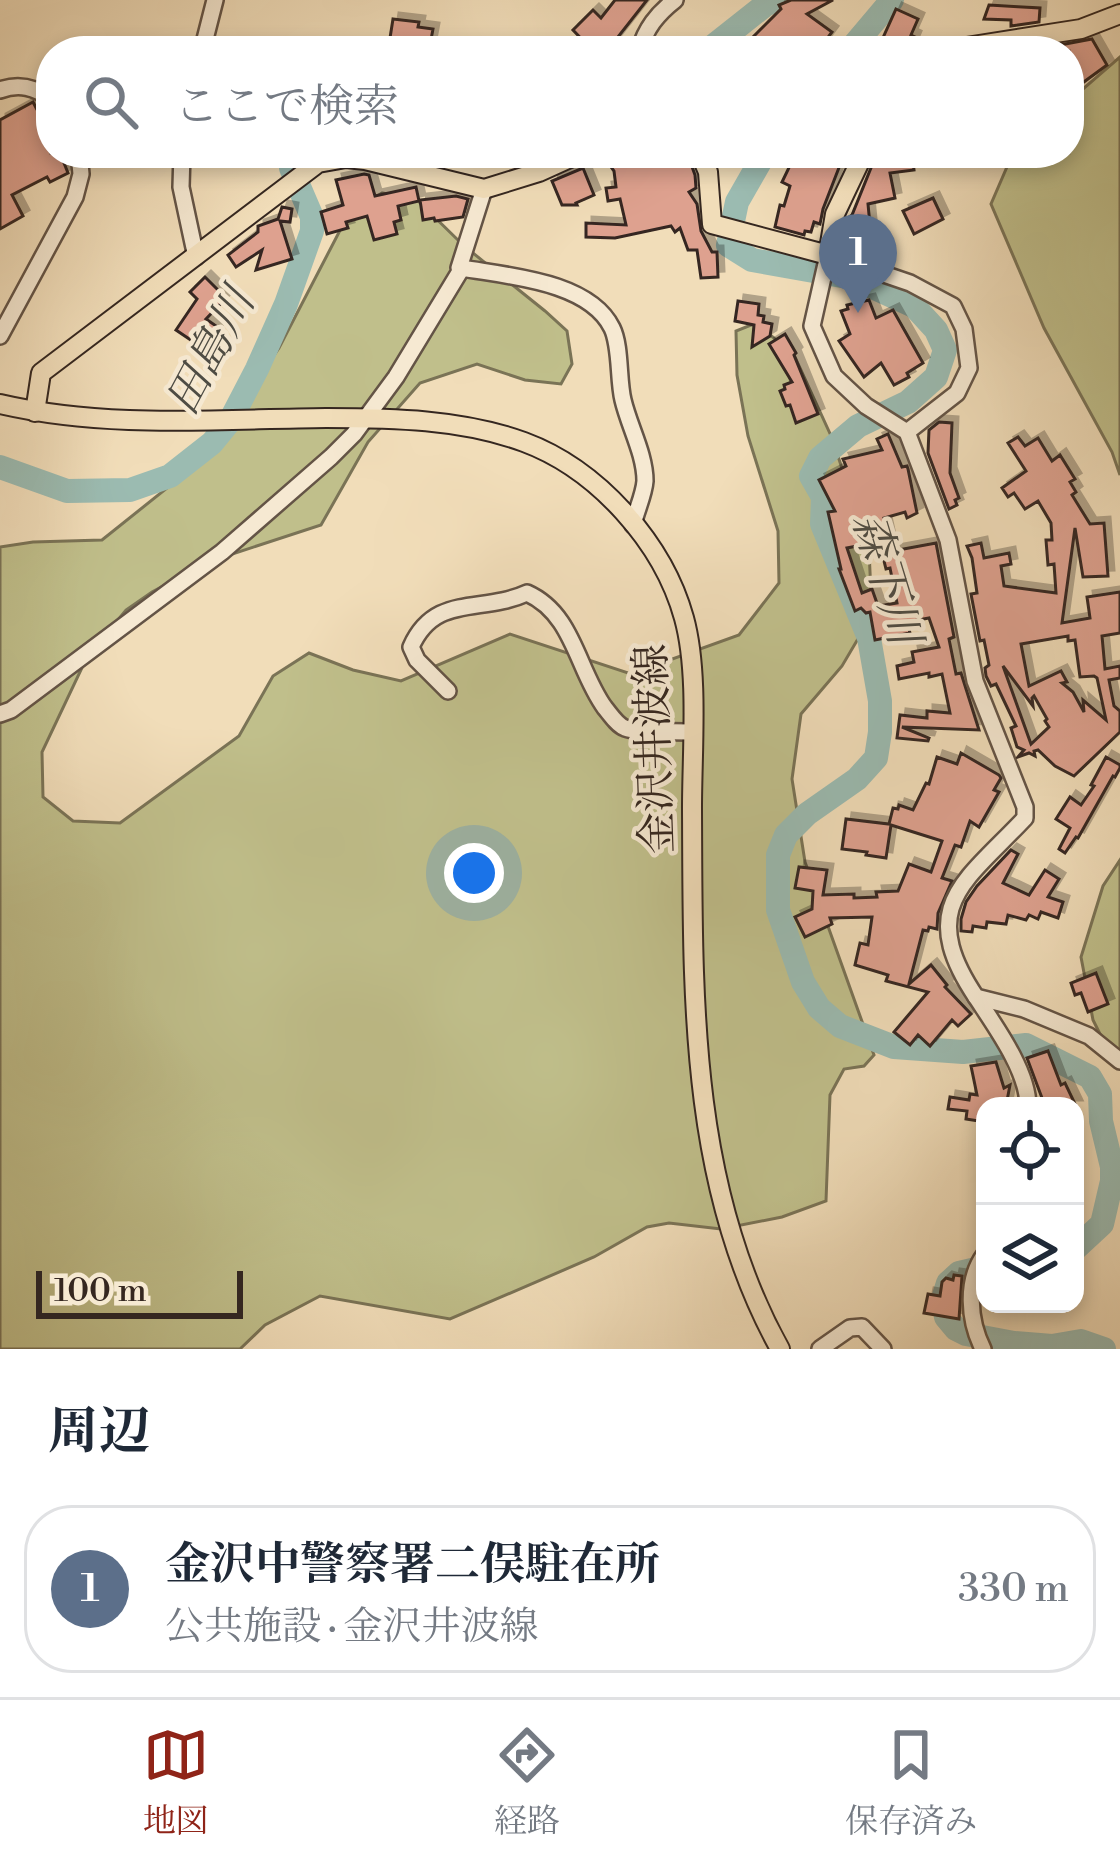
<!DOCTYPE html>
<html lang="ja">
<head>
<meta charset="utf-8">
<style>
	:root { --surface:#fff; --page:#f2f2f3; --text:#1f2937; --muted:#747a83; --line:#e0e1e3; --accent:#8f2418 }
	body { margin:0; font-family:"Libre Bodoni","Noto Serif JP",serif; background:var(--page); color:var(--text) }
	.controls { position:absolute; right:36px; bottom:36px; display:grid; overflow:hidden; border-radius:24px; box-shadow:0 6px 18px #0003 }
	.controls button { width:108px; height:108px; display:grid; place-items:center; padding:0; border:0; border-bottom:3px solid var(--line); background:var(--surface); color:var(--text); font:60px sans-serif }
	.scale { position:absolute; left:36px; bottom:30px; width:207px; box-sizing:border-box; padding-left:12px; border:6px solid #352720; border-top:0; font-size:33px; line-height:42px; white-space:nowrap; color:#352720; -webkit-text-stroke:9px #f6e9d2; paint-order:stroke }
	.you { position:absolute; left:474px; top:873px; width:42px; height:42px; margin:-30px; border:9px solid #fff; border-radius:50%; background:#1a73e8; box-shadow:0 0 0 18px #1a73e833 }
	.badge { display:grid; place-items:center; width:78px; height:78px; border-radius:50%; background:var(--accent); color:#fff; font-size:39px; font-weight:700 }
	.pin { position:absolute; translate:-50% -99px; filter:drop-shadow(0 3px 6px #0008) }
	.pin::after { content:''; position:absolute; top:63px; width:42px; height:36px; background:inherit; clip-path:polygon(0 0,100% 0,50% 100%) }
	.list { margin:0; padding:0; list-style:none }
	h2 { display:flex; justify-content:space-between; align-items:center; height:156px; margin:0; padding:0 48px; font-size:51px }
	h2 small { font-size:39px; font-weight:400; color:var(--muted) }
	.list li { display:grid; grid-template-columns:78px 1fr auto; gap:36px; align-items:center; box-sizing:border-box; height:168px; margin:0 24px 24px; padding:0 24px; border:3px solid var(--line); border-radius:48px }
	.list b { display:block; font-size:45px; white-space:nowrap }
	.list p { margin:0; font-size:39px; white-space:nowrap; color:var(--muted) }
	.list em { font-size:39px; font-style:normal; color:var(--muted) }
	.icon { flex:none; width:66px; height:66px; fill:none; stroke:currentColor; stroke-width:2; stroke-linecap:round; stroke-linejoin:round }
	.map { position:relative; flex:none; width:1120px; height:1349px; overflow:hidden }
	.search { position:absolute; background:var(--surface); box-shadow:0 6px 18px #0003; left:36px; right:36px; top:36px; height:132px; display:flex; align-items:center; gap:30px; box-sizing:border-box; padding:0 42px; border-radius:48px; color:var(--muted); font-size:45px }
	.sheet { height:348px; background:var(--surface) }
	nav { display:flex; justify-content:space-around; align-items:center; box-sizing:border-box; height:168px; border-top:3px solid var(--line); background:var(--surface); font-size:33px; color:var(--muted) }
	nav a { display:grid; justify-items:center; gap:6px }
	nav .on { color:var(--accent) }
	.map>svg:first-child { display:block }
	.green { fill:#c0bf8b; stroke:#7a7356; stroke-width:3 }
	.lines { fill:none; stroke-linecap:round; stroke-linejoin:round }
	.river { stroke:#9bbbb1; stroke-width:24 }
	.building { fill:#dea18f; stroke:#352720; stroke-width:3; fill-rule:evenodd; filter:url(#shadow) }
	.minor-casing { stroke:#645446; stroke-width:20 }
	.major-casing { stroke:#352720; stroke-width:22 }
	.minor { stroke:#f6e9d2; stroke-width:15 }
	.major { stroke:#f1ddb9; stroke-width:18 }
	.labels { text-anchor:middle; stroke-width:9; stroke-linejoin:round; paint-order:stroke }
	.street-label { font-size:42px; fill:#352720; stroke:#f6e9d2 }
	.water-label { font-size:45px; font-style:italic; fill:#4e4c44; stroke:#f6e9d2 }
</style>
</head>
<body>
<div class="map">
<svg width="1120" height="1349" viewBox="0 0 1120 1349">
	<defs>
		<filter id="shadow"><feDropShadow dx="6" dy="-6" stdDeviation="0" flood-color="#0004"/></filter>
	</defs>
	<rect width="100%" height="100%" fill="#f1ddb9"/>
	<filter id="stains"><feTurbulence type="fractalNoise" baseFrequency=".00167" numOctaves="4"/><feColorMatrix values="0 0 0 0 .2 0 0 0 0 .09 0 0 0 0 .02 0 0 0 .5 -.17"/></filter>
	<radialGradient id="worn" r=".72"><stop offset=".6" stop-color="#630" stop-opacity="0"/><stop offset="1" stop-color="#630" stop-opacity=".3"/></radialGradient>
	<g class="green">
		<path d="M 1120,57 L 1120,475 L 1112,452 L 1044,328 L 991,204 L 1013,153 L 1069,153 L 1069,101 Z"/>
		<path d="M 382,193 L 415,198 L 463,245 L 545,311 L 567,331 L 572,364 L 561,384 L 525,380 L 477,364 L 420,383 L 368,442 L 321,525 L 208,562 L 152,592 L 126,610 L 87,657 L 42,752 L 43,797 L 73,821 L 120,823 L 239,736 L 273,676 L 309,653 L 353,670 L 401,681 L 510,634 L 631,674 L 739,635 L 779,583 L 778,531 L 748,436 L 737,375 L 736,331 L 756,323 L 794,355 L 832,438 L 869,550 L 872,615 L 842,666 L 801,714 L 792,779 L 805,862 L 874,1055 L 864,1066 L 844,1069 L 830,1095 L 826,1201 L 782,1217 L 721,1229 L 669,1223 L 647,1227 L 594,1257 L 450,1319 L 320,1296 L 265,1325 L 240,1349 L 0,1349 L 0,547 L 33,542 L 102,540 L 202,460 L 279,348 L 349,213 Z"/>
		<path d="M 1120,860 L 1120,1055 L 1109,1052 L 1093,1020 L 1081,957 L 1103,886 Z"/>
	</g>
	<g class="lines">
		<g class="river">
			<path d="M 707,51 L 765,5 L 777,0"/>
			<path d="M 849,51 L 892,0"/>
			<path d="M 492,153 L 521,153"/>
			<path d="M 765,153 L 737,202 L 728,245 L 752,260 L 853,278 L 914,306 L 936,330 L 945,350 L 936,377 L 908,402 L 858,426 L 820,458 L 811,476 L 823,497 L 822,524 L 869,638 L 880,701 L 880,732 L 876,758 L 857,779 L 807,814 L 786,835 L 778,855 L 778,910 L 803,982 L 819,1008 L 840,1026 L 894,1047 L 963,1052 L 1026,1045 L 1090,1077 L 1100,1094 L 1101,1121 L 1112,1167 L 1112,1181 L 1102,1224 L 1075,1249"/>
			<path d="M 0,467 L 67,491 L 130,490 L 170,476 L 212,443 L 230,421 L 257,369 L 286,304 L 312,231 L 312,217 L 291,168 L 295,153"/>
			<path d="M 985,1267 L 959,1273 L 948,1283 L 943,1299 L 946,1317 L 956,1329 L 966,1334 L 1014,1343 L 1052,1346 L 1081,1341 L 1104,1349"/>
		</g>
	</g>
	<g class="building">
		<path d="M 615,0 L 647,0 L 607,51 L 600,46 L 593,51 L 573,30 L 593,10 L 601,18 Z"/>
		<path d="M 791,0 L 833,0 L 807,14 L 832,32 L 818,51 L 794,51 L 782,42 L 774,51 L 767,51 L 753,37 L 781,9 L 779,5 Z"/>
		<path d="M 989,5 L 1040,8 L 1039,22 L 1011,26 L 1011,20 L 984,19 Z"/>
		<path d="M 896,9 L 918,19 L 911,35 L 915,37 L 909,51 L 877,51 Z"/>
		<path d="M 393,19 L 419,22 L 418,27 L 433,29 L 430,45 L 390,38 Z"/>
		<path d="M 1092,39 L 1107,65 L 1081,84 L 1069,87 L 1069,51 L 1028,51 Z"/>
		<path d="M 33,102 L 51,136 L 51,153 L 60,153 L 68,173 L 50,182 L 47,177 L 12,195 L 23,216 L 0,229 L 0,120 Z"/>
		<path d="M 601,153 L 687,153 L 695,175 L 696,188 L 689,192 L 697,204 L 701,231 L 712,252 L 717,252 L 718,277 L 701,278 L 697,250 L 688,250 L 680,228 L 675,232 L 671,226 L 615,238 L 586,237 L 586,223 L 626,225 L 620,199 L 608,201 L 606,188 L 616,187 L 614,171 Z"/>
		<path d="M 796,153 L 826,153 L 824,156 L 840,165 L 823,209 L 820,224 L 814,222 L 811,232 L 805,231 L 804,235 L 775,227 L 780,205 L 784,206 L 790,186 L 782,182 Z"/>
		<path d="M 877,153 L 912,153 L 914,170 L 890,173 L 895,198 L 868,204 L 872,246 L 877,245 L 880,255 L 871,257 L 866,255 L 866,247 L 850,246 L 848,218 L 852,215 Z"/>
		<path d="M 583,168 L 594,195 L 576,203 L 577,205 L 562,205 L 552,181 Z"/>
		<path d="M 364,174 L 369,175 L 375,196 L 416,187 L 419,201 L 398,206 L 401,220 L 394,222 L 397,234 L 374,240 L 367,216 L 346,222 L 348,228 L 327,234 L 321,212 L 343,205 L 336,180 Z"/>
		<path d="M 456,196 L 468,199 L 463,217 L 435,221 L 434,218 L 423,220 L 420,200 Z"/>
		<path d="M 933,198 L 943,219 L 914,234 L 903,211 Z"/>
		<path d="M 282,207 L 292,209 L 290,222 L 280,221 L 292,259 L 256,270 L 262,250 L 236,267 L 228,255 L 258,232 L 258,226 L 278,219 Z"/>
		<path d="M 205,277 L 226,298 L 206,319 L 219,328 L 204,349 L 176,330 L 197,299 L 190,292 Z"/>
		<path d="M 869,300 L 876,318 L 893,310 L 923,363 L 907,373 L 909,377 L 894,385 L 881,363 L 864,377 L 839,341 L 850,334 L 841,311 L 848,309 L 847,305 Z"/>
		<path d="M 738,301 L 759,304 L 758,315 L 764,316 L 763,322 L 772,324 L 770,336 L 752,347 L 754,325 L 735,321 Z"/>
		<path d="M 785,334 L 796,353 L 794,355 L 818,414 L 796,423 L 790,405 L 786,406 L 780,391 L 785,389 L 784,385 L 792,382 L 769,344 Z"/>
		<path d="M 939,422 L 952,423 L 950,473 L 959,498 L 955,500 L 957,505 L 949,509 L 928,453 L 929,430 Z"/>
		<path d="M 888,434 L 902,467 L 907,466 L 908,469 L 917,513 L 907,518 L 905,512 L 884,518 L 889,540 L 847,548 L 862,593 L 872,589 L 878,606 L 897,603 L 890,568 L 886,569 L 882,553 L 936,543 L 954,637 L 949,639 L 956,674 L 961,673 L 979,730 L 902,727 L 929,738 L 928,741 L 897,738 L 900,715 L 927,718 L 927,711 L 950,713 L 942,674 L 929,677 L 929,673 L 899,679 L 897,666 L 914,662 L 912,652 L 939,647 L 929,618 L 907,622 L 910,633 L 875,640 L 870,612 L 866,613 L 861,608 L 855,611 L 839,569 L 841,569 L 828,512 L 835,511 L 819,480 L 846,466 L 843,459 L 882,450 L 877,439 Z"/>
		<path d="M 1018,437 L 1025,446 L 1038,438 L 1052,461 L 1060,455 L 1075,479 L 1070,482 L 1076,492 L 1072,495 L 1090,524 L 1104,523 L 1108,576 L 1083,577 L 1075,528 L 1062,623 L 1090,618 L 1087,597 L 1120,592 L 1120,633 L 1102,636 L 1105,669 L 1120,666 L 1120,678 L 1109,680 L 1114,706 L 1120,711 L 1120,732 L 1074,776 L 1055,766 L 1038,750 L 1034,751 L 1035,756 L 1029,753 L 1018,757 L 1024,750 L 1017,747 L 1011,728 L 1016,726 L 996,684 L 991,686 L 986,676 L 985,668 L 989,665 L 984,640 L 980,641 L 971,594 L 977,593 L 972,558 L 967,546 L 981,543 L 984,558 L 1009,553 L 1011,564 L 1001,566 L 1004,586 L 1056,593 L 1054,564 L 1048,565 L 1046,540 L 1052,540 L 1051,523 L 1038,501 L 1025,509 L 1014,493 L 1008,497 L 1002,488 L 1026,471 L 1008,443 ZM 1068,636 L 1068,641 L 1075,640 L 1080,677 L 1094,676 L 1097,678 L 1106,720 L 1083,700 L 1084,712 L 1073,692 L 1062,683 L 1067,682 L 1061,671 L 1029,686 L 1021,644 ZM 1003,666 L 1033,706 L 1032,698 L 1034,696 L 1047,719 L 1045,721 L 1049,727 L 1031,744 Z"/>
		<path d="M 961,753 L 999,775 L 1001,778 L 994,790 L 999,792 L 979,827 L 970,821 L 961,847 L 955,845 L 942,878 L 952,881 L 938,913 L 937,929 L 929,927 L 928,931 L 923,930 L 909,984 L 931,965 L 947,985 L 945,987 L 971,1014 L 958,1026 L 952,1020 L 930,1046 L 918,1035 L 910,1045 L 894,1032 L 928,992 L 886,981 L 888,975 L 855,965 L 860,943 L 868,945 L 872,917 L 830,918 L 832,924 L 805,937 L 795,917 L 812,909 L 813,891 L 795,888 L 799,867 L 827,870 L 823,895 L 854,894 L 854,898 L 877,897 L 876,892 L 898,891 L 909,864 L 931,872 L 942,841 L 891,825 L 886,858 L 866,855 L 867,852 L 842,849 L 846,819 L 889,824 L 893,808 L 898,809 L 899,805 L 913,810 L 926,783 L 929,784 L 937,757 L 957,764 Z"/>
		<path d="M 1106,757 L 1120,765 L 1120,768 L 1115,777 L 1113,776 L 1078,838 L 1076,837 L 1065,853 L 1059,849 L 1070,828 L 1056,819 L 1070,797 L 1081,805 L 1094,786 L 1091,785 Z"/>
		<path d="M 1011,850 L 1018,854 L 1003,883 L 1029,895 L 1045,870 L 1059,879 L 1048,897 L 1063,902 L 1058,918 L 1041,912 L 1038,919 L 1029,915 L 1026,920 L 1008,915 L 1006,924 L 987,922 L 986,928 L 973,926 L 972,932 L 961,931 L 961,919 L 966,902 L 977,886 Z"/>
		<path d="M 1096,973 L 1108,1004 L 1088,1012 L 1081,993 L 1075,995 L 1071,983 Z"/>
		<path d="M 1048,1051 L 1061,1085 L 1065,1083 L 1076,1106 L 1045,1106 L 1027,1058 Z"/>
		<path d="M 996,1062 L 1004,1088 L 1010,1085 L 1006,1106 L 985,1106 L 985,1122 L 966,1119 L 967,1111 L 948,1109 L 950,1097 L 969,1100 L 970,1094 L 977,1095 L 971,1066 Z"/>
		<path d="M 954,1275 L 962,1276 L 959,1319 L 924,1313 L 928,1294 L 940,1296 L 942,1282 L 946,1278 L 953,1280 Z"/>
	</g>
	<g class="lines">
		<g class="minor-casing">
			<g id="minor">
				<path d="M 202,51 L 215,0"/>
				<path d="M 639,51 C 646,28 657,14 675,0"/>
				<path d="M 0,90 C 19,83 35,87 51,99"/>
				<path d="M 182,153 L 181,187 L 196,257"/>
				<path d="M 462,268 C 507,276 589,281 612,328 C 621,346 618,380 623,400 C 629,426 645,454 645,481 C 644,495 636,511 633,525"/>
				<path d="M 0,336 L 75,197 L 81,174 L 79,153"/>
				<path d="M 907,432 L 957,393 L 969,368 L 964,329 L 953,306 L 910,283 L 828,255 L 812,326 L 834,376 L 866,406 L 907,432 L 948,540 L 975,681 L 1025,807 L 1025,818 C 966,881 915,906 976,997 L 1024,1009 L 1089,1036 L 1120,1061"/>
				<path d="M 448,691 L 417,660 L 411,647 C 435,593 481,614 527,593 C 574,614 577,670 605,708 C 610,714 617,725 625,728 C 637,733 677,731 692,732"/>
				<path d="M 0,714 L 11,710 L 222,552 L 331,457 L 354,434 L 396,377 L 462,268 L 459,268 L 484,189"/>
				<path d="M 976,997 C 995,1026 1028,1071 1028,1106"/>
				<path d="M 820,1349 L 850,1328 L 862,1327 L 883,1349"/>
				<path d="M 983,1349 C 969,1321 965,1281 985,1254"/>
			</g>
		</g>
		<g class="major-casing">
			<g id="major">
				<path d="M 941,51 L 1081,29 L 1120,14"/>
				<path d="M 700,153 L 708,172 L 712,224 L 828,255 L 835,214 L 864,153"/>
				<path d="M 0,404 C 107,429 217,419 326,418 C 392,418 461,419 524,442 C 597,469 663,542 684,618 C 699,672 692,750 692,808 C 693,991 688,1184 780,1349"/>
				<path d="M 35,412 L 41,373 L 318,163 L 346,158 L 365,160 L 484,189 L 539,172 L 581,153"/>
			</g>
		</g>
		<use href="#minor" class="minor"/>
		<use href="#major" class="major"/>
	</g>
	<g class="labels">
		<g class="street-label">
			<text transform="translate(653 749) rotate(-92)" y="15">金沢井波線</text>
		</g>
		<g class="water-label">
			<text transform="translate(209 351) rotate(-62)" y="16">田島川</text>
			<text transform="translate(888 578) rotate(73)" y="16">森下川</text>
		</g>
	</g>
	<rect width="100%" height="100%" filter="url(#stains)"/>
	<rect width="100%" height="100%" fill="url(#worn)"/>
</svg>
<div class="controls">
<button><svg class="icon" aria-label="locate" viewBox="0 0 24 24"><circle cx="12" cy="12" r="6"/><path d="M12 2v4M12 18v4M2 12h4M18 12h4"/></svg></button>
<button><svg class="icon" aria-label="layers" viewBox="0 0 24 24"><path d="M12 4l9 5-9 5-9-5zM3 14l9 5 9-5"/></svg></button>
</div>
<div class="scale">100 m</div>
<div class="you"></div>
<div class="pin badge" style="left:858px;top:313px;background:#5c6f8a">1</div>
<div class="search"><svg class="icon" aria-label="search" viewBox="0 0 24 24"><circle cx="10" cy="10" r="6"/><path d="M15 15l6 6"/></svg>ここで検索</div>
</div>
<section class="sheet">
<h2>周辺<small></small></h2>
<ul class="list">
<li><span class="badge" style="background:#5c6f8a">1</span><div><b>金沢中警察署二俣駐在所</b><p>公共施設 · 金沢井波線</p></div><em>330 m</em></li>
</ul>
</section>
<nav>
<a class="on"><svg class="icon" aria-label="map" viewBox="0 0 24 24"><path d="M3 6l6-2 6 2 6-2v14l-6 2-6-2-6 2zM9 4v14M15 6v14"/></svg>地図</a>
<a><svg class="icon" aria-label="directions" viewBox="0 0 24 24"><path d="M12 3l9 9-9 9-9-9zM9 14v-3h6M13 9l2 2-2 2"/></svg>経路</a>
<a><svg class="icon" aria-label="saved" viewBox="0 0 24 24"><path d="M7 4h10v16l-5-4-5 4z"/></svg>保存済み</a>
</nav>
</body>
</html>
